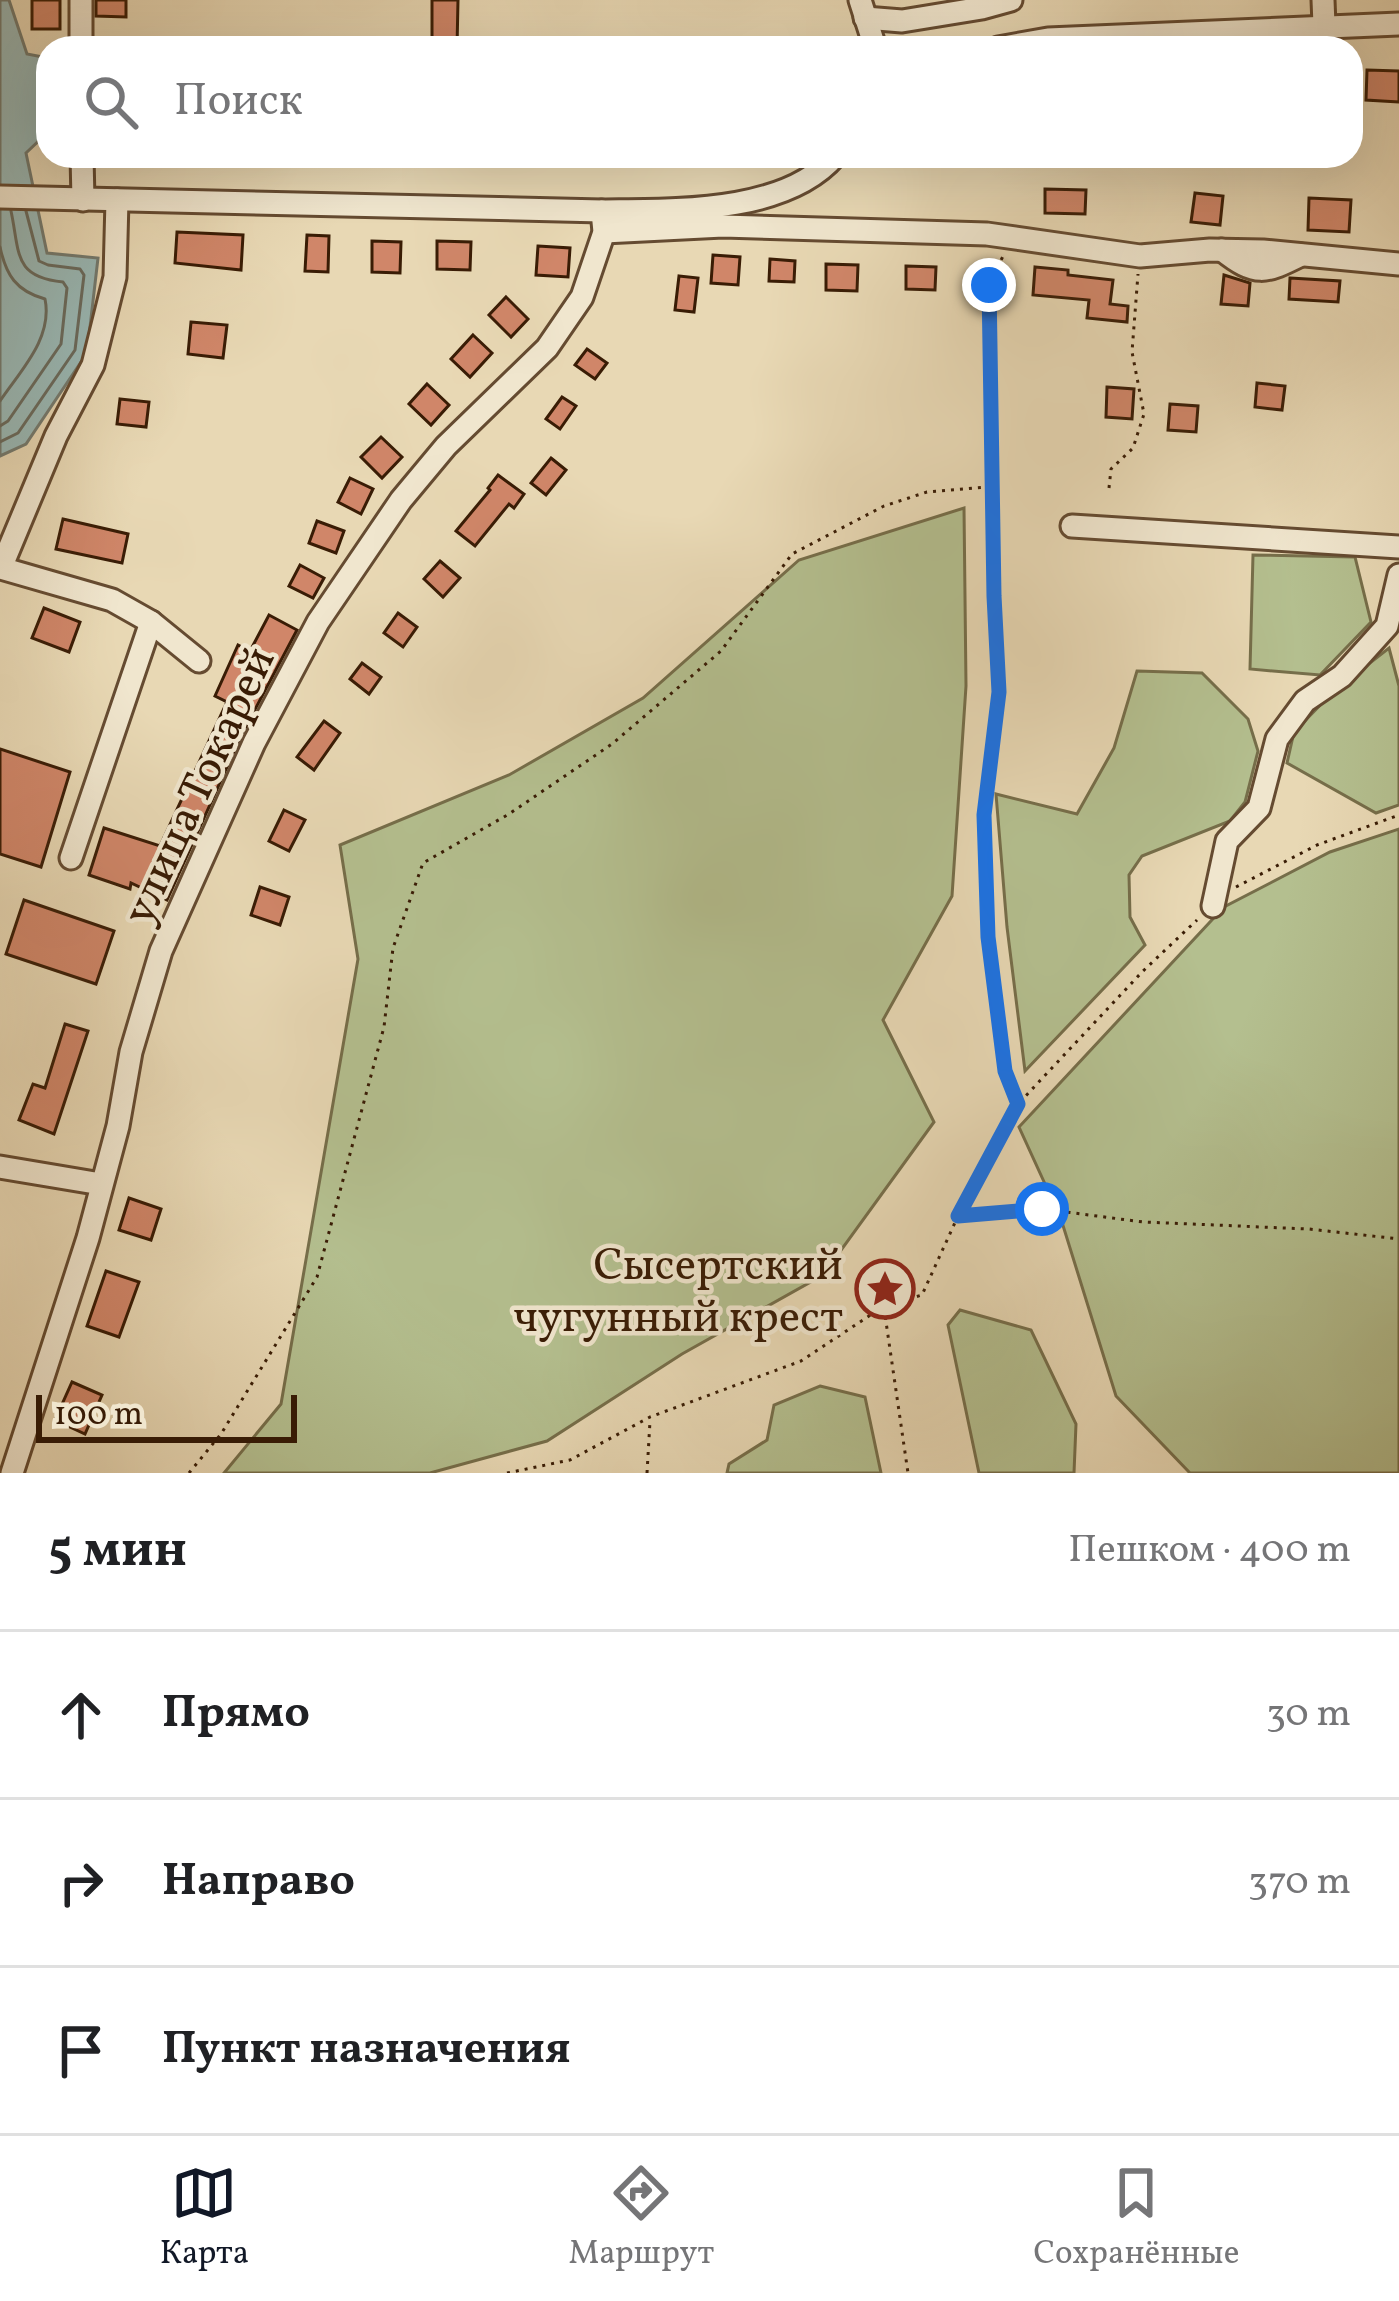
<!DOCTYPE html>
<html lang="ru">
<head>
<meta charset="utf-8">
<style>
	:root { --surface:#fff; --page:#f6f6f6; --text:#202124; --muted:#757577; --line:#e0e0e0; --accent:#111827 }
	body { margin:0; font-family:Vollkorn,serif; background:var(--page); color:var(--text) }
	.scale { position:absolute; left:36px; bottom:30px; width:261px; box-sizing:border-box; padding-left:12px; border:6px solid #391c05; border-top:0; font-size:33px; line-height:42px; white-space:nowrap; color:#391c05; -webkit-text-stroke:9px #f0e6ce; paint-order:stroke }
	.stop { position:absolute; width:36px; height:36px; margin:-27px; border:9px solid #1a73e8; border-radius:50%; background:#fff }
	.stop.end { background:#1a73e8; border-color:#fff; box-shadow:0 3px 12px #0008 }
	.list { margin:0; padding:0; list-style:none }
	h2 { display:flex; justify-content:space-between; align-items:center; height:156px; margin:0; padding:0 48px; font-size:51px }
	h2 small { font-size:39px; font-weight:400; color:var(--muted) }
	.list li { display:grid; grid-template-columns:78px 1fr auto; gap:36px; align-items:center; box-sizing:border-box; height:168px; padding:0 48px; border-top:3px solid var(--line) }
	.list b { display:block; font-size:45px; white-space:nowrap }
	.list em { font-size:39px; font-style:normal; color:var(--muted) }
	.icon { flex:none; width:66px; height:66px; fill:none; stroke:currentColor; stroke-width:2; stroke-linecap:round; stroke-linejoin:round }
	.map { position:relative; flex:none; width:1399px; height:1473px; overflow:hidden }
	.search { position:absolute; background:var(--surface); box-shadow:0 12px 48px #0002; left:36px; right:36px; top:36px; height:132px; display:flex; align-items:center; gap:30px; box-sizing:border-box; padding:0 42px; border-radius:36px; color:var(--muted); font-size:45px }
	.sheet { height:660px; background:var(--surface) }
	nav { display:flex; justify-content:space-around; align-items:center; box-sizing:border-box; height:168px; border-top:3px solid var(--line); background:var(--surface); font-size:33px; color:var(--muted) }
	nav a { display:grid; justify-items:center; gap:6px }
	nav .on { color:var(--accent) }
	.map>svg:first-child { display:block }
	.green { fill:#b4bf8f; stroke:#766e4a; stroke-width:3 }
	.water { fill:#99b8b5; stroke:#737a6f; stroke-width:3 }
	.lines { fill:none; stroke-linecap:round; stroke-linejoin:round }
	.shore { stroke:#696a5d; stroke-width:3 }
	.building { fill:#d08669; stroke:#391c05; stroke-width:3 }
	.minor-casing { stroke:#654b31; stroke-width:27 }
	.path { stroke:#391c05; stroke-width:3; stroke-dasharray:3 6; stroke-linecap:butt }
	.minor { stroke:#f0e6ce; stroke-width:21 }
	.route { stroke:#1a73e8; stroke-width:15 }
	.labels { text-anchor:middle; stroke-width:9; stroke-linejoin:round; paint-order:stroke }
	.street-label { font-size:45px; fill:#391c05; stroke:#f0e6ce }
	.poi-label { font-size:45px; fill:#391c05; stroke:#f0e6ce; text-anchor:end }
</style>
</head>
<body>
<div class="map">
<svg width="1399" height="1473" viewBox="0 0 1399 1473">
	<rect width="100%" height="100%" fill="#e8d8b4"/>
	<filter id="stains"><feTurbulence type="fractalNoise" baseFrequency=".00167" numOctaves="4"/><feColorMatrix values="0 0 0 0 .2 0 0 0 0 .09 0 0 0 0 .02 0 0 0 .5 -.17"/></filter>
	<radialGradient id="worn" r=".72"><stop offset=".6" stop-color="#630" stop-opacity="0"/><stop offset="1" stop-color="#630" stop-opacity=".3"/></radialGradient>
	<g class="green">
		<path d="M 964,508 L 966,686 L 952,896 L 883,1020 L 934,1122 L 823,1275 L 682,1354 L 547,1441 L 430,1473 L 224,1473 L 281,1404 L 358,959 L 340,845 L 509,775 L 643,698 L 799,560 Z"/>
		<path d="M 1253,555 L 1355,557 L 1371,622 L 1320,675 L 1250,669 Z"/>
		<path d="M 1389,648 L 1399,686 L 1399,805 L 1376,813 L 1287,763 L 1294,732 L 1334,691 Z"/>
		<path d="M 1137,671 L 1202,673 L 1248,719 L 1258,751 L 1245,802 L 1230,821 L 1142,856 L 1129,875 L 1130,917 L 1145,945 L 1025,1071 L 1007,927 L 996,794 L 1077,814 L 1114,748 Z"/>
		<path d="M 1399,829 L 1399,1473 L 1190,1473 L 1116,1396 L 1061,1219 L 1019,1127 L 1224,907 L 1330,852 Z"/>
		<path d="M 960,1310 L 1031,1330 L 1076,1424 L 1074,1473 L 979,1473 L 948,1325 Z"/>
		<path d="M 820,1386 L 865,1397 L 881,1473 L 727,1473 L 729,1464 L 767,1440 L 774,1405 Z"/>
	</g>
	<path class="water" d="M 0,0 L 9,0 L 27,54 L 48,58 L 48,132 L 26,153 L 47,253 L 98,258 L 87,353 L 26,444 L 0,456 Z"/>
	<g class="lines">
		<g class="shore">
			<path d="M 0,247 C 6,275 16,291 45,299 C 53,338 21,370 0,401"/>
			<path d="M 0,426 L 8,421 L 61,344 L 67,288 L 63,282 C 13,277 20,253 11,211"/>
			<path d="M 0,442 L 18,433 L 75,350 L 84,275 L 80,269 L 48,265 L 39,261 L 26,211"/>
		</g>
	</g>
	<g class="building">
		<rect x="32" y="0" width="28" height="29"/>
		<path d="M 96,0 L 126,0 L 126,17 L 96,16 Z"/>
		<path d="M 432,0 L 458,0 L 457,48 L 432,48 Z"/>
		<path d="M 1367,70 L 1399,71 L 1399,102 L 1366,100 Z"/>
		<path d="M 1045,189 L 1086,190 L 1085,214 L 1045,213 Z"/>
		<path d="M 1195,193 L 1223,196 L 1220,225 L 1191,222 Z"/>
		<path d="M 1309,198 L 1351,200 L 1349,232 L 1308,230 Z"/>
		<path d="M 177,232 L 243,235 L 241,270 L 175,263 Z"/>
		<path d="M 307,235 L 329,236 L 328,272 L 305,271 Z"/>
		<path d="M 372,241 L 401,242 L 400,273 L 372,272 Z"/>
		<path d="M 437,241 L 471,242 L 470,270 L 437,269 Z"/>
		<path d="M 538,246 L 570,248 L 568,277 L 536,275 Z"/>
		<path d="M 713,255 L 740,257 L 738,285 L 711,283 Z"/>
		<path d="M 770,259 L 795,261 L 794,282 L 769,281 Z"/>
		<path d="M 826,264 L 858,265 L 857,291 L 826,290 Z"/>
		<path d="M 906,266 L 936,267 L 935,290 L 906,289 Z"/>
		<path d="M 1035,267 L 1068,270 L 1068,275 L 1113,280 L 1110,304 L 1128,306 L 1127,322 L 1087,318 L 1089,300 L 1033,295 Z"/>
		<path d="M 1224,275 L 1250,283 L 1248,306 L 1221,304 Z"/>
		<path d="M 679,276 L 698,278 L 694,312 L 675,310 Z"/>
		<path d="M 1290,278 L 1340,281 L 1338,302 L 1289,299 Z"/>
		<path d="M 506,297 L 528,319 L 511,337 L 489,315 Z"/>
		<path d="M 191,322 L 227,325 L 223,358 L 188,354 Z"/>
		<path d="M 473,335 L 492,353 L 470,377 L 451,359 Z"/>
		<path d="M 587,349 L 607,363 L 595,379 L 575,365 Z"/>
		<path d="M 1257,383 L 1285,386 L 1282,410 L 1255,407 Z"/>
		<path d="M 427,384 L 449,405 L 431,425 L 409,404 Z"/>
		<path d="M 1107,387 L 1134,389 L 1132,419 L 1106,417 Z"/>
		<path d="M 562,397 L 576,406 L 560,429 L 546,419 Z"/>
		<path d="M 120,399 L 149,402 L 146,427 L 117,424 Z"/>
		<path d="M 1170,404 L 1198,406 L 1196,432 L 1168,430 Z"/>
		<path d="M 381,437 L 402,457 L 382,478 L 361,457 Z"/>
		<path d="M 551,458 L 566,470 L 546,495 L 531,483 Z"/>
		<path d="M 498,475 L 524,494 L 514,508 L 509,504 L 475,546 L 456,531 L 490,490 L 488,488 Z"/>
		<path d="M 350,478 L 373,489 L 361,514 L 338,502 Z"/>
		<path d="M 63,519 L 128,534 L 122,563 L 56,549 Z"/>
		<path d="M 317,521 L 344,531 L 336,553 L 309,543 Z"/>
		<path d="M 440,561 L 460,578 L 443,597 L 424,579 Z"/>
		<path d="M 300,565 L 324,578 L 313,598 L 289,586 Z"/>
		<path d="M 44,608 L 80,622 L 69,652 L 32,638 Z"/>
		<path d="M 398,613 L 417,627 L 403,647 L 384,633 Z"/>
		<path d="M 269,615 L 297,630 L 241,736 L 167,900 L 131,883 L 130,889 L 89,875 L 104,828 L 160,846 L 227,702 L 215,696 L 238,645 L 250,651 Z"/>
		<path d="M 362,663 L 381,677 L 369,694 L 350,679 Z"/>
		<path d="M 324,721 L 340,733 L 314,770 L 297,757 Z"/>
		<path d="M 0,749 L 70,772 L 41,867 L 0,854 Z"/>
		<path d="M 284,810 L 305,820 L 289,851 L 269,841 Z"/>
		<path d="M 260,887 L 289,897 L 280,925 L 251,915 Z"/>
		<path d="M 24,900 L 114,931 L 96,984 L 6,954 Z"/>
		<path d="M 65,1024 L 88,1031 L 54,1134 L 19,1120 L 33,1084 L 45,1088 Z"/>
		<path d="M 129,1198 L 161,1209 L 151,1240 L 119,1230 Z"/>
		<path d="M 106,1271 L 139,1282 L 119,1337 L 87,1326 Z"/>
		<path d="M 72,1382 L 102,1395 L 85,1434 L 55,1420 Z"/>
	</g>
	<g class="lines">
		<g class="minor-casing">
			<g id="minor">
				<path d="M 81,0 L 81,48"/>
				<path d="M 860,0 L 874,44 L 878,48"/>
				<path d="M 1323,0 L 1324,25"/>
				<path d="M 865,18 L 902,21 L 982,8 L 1011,0"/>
				<path d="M 998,48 L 1048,39 L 1399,24"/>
				<path d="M 82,156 L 83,200"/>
				<path d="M 0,197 L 602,211 C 673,210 785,214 835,156"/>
				<path d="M 117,200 L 115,277 L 93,365 L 56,436 L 1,568 L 112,600 L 151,622 L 199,661"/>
				<path d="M 604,232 L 723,226 L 987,234 L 1140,256 L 1210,250 L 1263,251 L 1399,264"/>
				<path d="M 1222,250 C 1256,277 1265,273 1301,255"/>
				<path d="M 1072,526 L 1399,547"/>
				<path d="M 71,858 L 151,622"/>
				<path d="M 1213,906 L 1227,841 L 1259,808 L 1277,739 L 1305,701 L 1342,676 L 1387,626 L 1399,575"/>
				<path d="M 0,1167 L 101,1184"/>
				<path d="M 12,1473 L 88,1238 L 118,1126 L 131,1052 L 161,951 L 254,743 L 318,622 L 401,500 L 446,446 L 547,348 L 582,297 L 604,232 L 602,211"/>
			</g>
		</g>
		<g class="path">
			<path d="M 1109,488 L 1111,469 L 1133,448 L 1144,414 L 1132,352 L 1138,274"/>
			<path d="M 1236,887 L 1317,845 L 1399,815"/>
			<path d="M 1020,1102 L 1143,971 L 1197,920"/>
			<path d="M 960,1216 L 1043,1209 L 1143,1222 L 1309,1229 L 1399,1239"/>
			<path d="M 884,1308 L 908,1473"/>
			<path d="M 189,1473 L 221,1434 L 317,1277 L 384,1027 L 393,948 L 423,863 L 509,814 L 612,744 L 721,651 L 792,554 L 884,506 L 927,492 L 988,487"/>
			<path d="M 507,1473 L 570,1460 L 650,1417 L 801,1361 L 884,1306 L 922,1295 L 958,1216 L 1018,1104 L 1005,1071 L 987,937 L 984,815 L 999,692 L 994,596 L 989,285 L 1004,254"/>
			<path d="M 647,1473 L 650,1421"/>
		</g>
		<use href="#minor" class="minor"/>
	</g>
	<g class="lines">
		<path class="route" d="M 989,285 L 994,596 L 999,692 L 984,815 L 988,937 L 1005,1071 L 1018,1104 L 958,1216 L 1042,1209"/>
	</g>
	<defs>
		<g id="sight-ring" transform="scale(3)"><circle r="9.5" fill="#f0e6ce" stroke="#8f2418" stroke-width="1.5"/><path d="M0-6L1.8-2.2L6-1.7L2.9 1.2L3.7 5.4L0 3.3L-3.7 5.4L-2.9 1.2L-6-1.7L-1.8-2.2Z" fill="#8f2418"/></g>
	</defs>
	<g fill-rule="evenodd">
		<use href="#sight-ring" x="885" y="1289"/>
	</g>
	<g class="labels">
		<g class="street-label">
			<text transform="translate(197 785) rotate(-65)" y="16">улица Токарей</text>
		</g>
		<g class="poi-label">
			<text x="843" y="1279">Сысертский<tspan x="843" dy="52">чугунный крест</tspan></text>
		</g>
	</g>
	<rect width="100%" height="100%" filter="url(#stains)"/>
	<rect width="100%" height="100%" fill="url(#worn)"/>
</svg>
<div class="scale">100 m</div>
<div class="stop" style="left:1042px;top:1209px"></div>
<div class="stop end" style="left:989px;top:285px"></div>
<div class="search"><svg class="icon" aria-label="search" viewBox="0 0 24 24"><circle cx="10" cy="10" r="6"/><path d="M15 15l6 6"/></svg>Поиск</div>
</div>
<section class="sheet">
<h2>5 мин<small>Пешком · 400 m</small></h2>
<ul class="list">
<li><svg class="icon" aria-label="ahead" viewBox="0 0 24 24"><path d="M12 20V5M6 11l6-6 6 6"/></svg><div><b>Прямо</b></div><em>30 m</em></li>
<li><svg class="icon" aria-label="right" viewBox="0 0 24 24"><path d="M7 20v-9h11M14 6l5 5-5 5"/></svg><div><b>Направо</b></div><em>370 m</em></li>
<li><svg class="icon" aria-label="arrive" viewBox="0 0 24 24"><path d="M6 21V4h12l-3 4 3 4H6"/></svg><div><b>Пункт назначения</b></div></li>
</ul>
</section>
<nav>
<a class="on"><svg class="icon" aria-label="map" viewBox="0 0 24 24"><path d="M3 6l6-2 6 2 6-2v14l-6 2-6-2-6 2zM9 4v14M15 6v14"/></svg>Карта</a>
<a><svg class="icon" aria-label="directions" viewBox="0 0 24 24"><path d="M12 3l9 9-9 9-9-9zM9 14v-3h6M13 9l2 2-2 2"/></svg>Маршрут</a>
<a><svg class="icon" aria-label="saved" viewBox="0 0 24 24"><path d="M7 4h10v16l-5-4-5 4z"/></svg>Сохранённые</a>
</nav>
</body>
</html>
